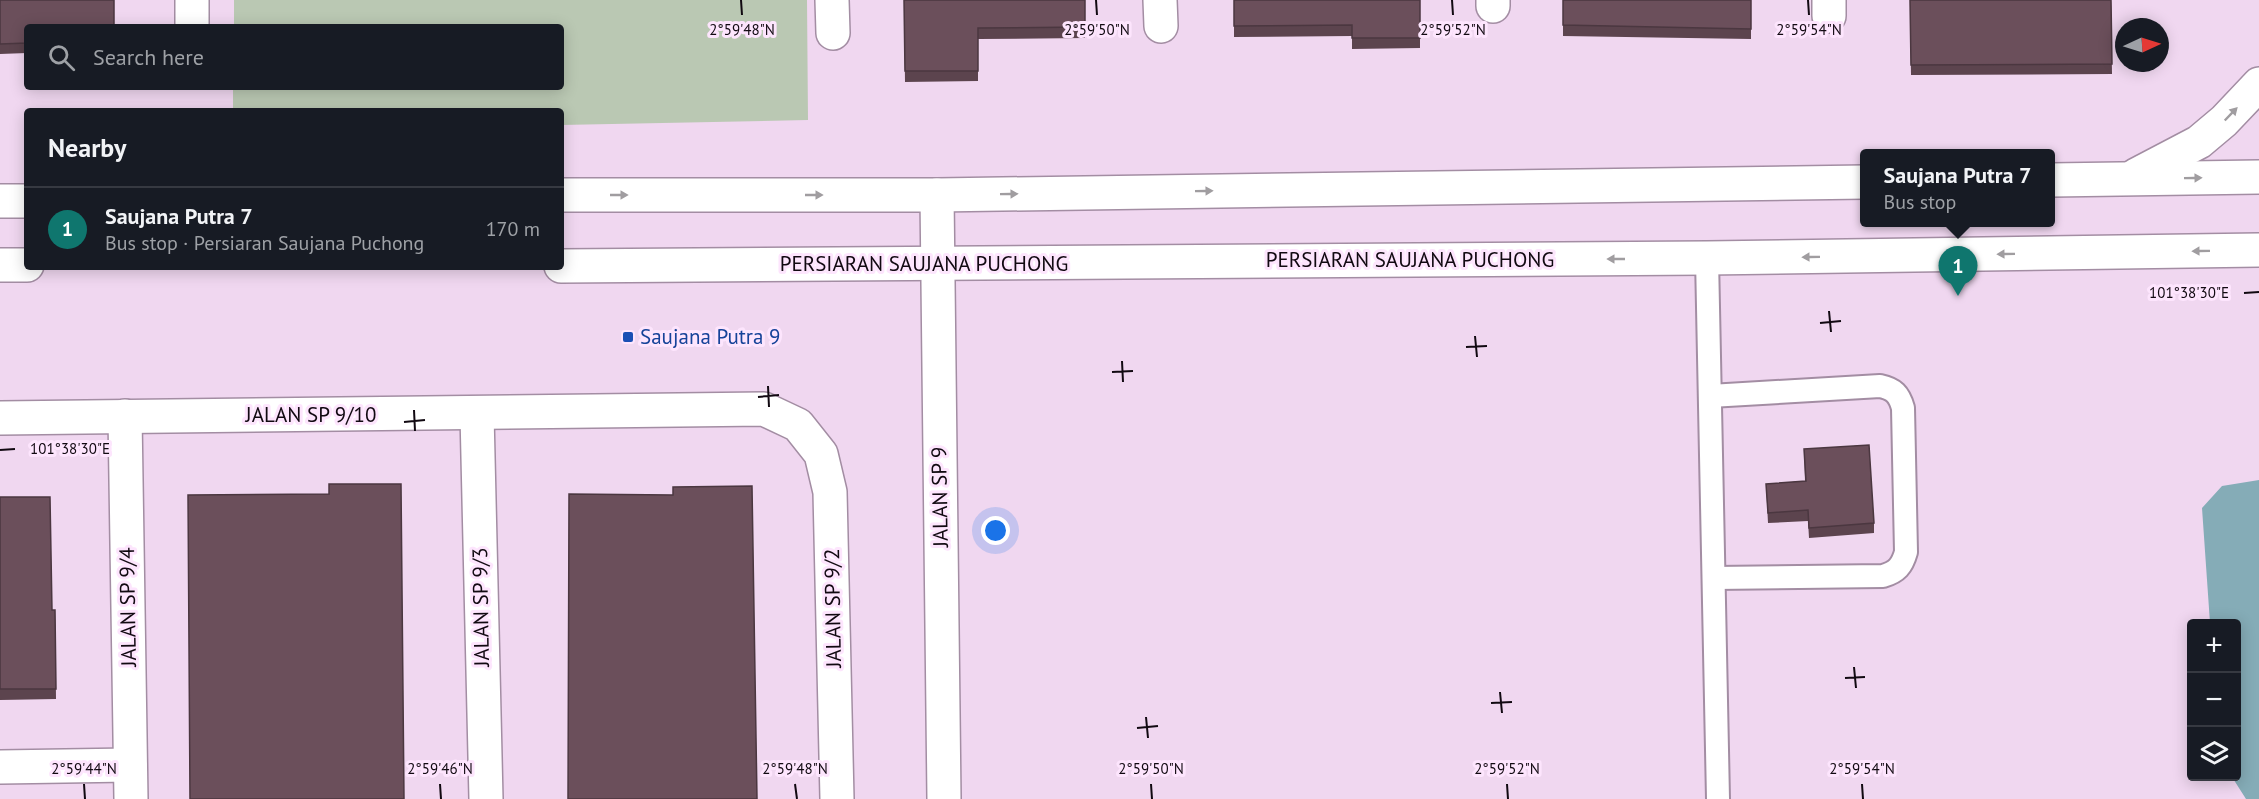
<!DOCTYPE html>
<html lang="en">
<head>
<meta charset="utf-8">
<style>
	:root { --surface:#171b24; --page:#20242c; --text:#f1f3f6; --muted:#9ea1a6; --line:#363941; --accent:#0f766e }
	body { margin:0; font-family:"PT Sans",sans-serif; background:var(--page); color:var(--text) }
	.controls { position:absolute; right:18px; bottom:18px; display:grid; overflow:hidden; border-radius:6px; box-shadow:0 3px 15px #0003 }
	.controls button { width:54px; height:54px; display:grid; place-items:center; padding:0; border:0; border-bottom:2px solid var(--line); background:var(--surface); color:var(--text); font:30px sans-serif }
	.compass { position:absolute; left:2115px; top:18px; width:54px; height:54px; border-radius:50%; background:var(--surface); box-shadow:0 3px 15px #0003; rotate:86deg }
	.you { position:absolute; left:996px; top:531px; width:21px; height:21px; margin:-15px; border:4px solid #fff; border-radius:50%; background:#1a73e8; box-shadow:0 0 0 9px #1a73e833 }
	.badge { display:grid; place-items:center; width:39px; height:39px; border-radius:50%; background:var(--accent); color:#fff; font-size:20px; font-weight:700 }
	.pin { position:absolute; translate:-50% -50px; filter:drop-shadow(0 2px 3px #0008) }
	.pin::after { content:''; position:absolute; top:32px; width:21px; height:18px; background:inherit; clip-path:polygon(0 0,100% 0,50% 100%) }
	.popup { position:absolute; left:1860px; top:149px; width:195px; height:78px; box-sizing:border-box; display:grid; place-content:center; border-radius:6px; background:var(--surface); filter:drop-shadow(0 2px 4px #0005); font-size:20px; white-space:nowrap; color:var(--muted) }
	.popup b { font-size:22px; color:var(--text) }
	.popup::after { content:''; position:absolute; left:50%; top:100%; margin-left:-12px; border:12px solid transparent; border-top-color:var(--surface) }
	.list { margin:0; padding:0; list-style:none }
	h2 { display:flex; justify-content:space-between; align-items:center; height:78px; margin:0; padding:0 24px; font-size:26px }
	h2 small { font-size:20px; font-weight:400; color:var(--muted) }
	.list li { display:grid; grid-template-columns:39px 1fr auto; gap:18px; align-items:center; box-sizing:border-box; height:84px; padding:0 24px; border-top:2px solid var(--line) }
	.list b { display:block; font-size:22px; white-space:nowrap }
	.list p { margin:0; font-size:20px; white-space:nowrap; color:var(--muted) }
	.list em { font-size:20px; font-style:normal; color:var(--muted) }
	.icon { flex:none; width:33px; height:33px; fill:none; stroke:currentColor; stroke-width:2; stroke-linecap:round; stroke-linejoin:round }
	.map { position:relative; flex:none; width:2259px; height:799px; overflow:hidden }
	.search { position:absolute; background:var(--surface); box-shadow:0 3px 15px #0003; left:24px; top:24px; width:540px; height:66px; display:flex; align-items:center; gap:15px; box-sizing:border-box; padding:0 21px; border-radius:6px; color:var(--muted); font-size:22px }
	.panel { position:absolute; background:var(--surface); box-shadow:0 3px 15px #0003; left:24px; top:108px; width:540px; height:162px; border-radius:6px }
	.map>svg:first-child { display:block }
	.green { fill:#bac8b3 }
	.water { fill:#85acb7 }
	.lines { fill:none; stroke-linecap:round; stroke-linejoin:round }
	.service-casing { stroke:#a38da3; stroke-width:26 }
	.minor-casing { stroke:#a38da3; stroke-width:36 }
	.tertiary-casing { stroke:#a38da3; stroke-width:36 }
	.service { stroke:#fff; stroke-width:22 }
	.minor { stroke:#fff; stroke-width:33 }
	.tertiary { stroke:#fff; stroke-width:33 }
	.wall { fill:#5c444e }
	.building { fill:#6b4f5b; stroke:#4b3740; stroke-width:1.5 }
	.oneway { fill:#a09da0 }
	.ticks { fill:none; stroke:#110911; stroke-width:2 }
	.transit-dot { fill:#1a4fb4; stroke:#fde5fd; stroke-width:2 }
	.labels { text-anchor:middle; stroke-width:6; stroke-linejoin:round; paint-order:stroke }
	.street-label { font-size:21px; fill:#110911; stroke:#fde5fd }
	.transit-label { font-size:21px; fill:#164399; stroke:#fde5fd; text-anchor:start }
	.ticks-label { font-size:15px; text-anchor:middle; fill:#110911; stroke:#fde5fd; stroke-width:6; stroke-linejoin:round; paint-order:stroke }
</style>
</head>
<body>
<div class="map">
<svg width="2259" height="799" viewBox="0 0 2259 799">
	<rect width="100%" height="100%" fill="#f0d7f0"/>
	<path class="green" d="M 234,0 L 807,0 L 808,120 L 561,125 L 561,111 L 233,111 L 233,87 L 561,87 L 561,27 L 234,27 Z"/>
	<path class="water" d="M 2259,480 L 2259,799 L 2246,799 L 2232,777 L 2236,776 L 2236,624 L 2210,623 L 2202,508 L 2222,486 Z"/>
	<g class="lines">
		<g class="service-casing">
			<g id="service">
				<path d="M 1707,258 L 1718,799"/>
				<path d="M 1710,396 L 1880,386 C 1894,389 1899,394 1903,408 L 1906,552 C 1902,566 1897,572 1883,576 L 1714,578"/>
			</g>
		</g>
		<g class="minor-casing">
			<g id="minor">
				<path d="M 192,0 L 192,27"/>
				<path d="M 832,0 L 833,33"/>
				<path d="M 1160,0 L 1161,26"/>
				<path d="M 1493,0 L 1493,6"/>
				<path d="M 1829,0 L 1829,16"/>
				<path d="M 937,195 L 944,799"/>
				<path d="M 477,414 L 486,799"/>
				<path d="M 125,416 L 131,799"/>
				<path d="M 0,418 L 764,409 L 798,425 L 821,454 L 830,492 L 837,799"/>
				<path d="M 0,767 L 130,765"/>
			</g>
		</g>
		<g class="tertiary-casing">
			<g id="tertiary">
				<path d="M 2136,175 L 2199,142 L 2224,121 L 2259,84"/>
				<path d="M 2051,180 L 2259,177"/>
				<path d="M 561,195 L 937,195 L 1865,182"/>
				<path d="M 0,201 L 27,201"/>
				<path d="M 0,265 L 27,265"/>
				<path d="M 561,266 L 1707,258 L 2259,250"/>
			</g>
		</g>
		<use href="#service" class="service"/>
		<use href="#minor" class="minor"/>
		<use href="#tertiary" class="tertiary"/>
	</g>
	<g class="wall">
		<path d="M 0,0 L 27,27 L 27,53 L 0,54 Z"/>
		<path d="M 904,0 L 1085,0 L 1085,38 L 978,39 L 978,81 L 905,82 Z"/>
		<path d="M 1234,0 L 1420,0 L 1420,48 L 1352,49 L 1352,36 L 1234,37 Z"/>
		<path d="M 1563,0 L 1751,0 L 1751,39 L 1563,36 Z"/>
		<path d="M 1910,0 L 2111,0 L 2112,74 L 1911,75 Z"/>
		<path d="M 1804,449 L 1874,523 L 1874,533 L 1809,538 L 1808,521 L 1768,523 L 1766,484 L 1805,481 Z"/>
		<path d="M 0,497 L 52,610 L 55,610 L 56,699 L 0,700 Z"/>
	</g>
	<g class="building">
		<path d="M 0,0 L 114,0 L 114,27 L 27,27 L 27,43 L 0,44 Z"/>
		<path d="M 904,0 L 1085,0 L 1085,27 L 978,28 L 978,71 L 905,71 Z"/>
		<path d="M 1234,0 L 1420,0 L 1420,38 L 1352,38 L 1352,25 L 1234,26 Z"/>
		<path d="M 1563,0 L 1751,0 L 1751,29 L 1563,25 Z"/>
		<path d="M 1910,0 L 2111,0 L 2112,64 L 1911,65 Z"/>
		<path d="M 1869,445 L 1874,523 L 1809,528 L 1808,510 L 1768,513 L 1766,484 L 1806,481 L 1804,449 Z"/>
		<path d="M 329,484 L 401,484 L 404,799 L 190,799 L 188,495 L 329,494 Z"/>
		<path d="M 752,486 L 757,799 L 568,799 L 569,494 L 673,495 L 673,487 Z"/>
		<path d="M 0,497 L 50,497 L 52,610 L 55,610 L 56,689 L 0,689 Z"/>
	</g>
	<defs><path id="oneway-solid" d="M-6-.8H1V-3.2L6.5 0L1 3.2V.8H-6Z" transform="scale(1.5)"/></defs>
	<g class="oneway">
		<use href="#oneway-solid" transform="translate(2231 114) rotate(-46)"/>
		<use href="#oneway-solid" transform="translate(2193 178) rotate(-1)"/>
		<use href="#oneway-solid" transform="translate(1204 191) rotate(-1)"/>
		<use href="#oneway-solid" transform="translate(1009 194) rotate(-1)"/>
		<use href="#oneway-solid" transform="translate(619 195)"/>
		<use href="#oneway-solid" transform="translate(814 195)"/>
		<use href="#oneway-solid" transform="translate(2201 251) rotate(179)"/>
		<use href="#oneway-solid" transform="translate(2006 254) rotate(179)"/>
		<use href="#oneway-solid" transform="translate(1811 257) rotate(179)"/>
		<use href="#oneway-solid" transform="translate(1616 259) rotate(180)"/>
	</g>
	<path class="ticks" d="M 741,0 L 742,15M 1096,0 L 1097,15M 1452,0 L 1453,15M 1808,0 L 1809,15M 2244,293 L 2259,292M 1829,311 L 1831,332M 1820,323 L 1841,321M 1475,336 L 1477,357M 1466,347 L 1487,346M 1122,361 L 1123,382M 1112,372 L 1133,371M 768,386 L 769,407M 758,397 L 779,395M 414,410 L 415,431M 404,422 L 425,420M 0,450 L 15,449M 1854,667 L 1856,688M 1845,678 L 1865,677M 1500,692 L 1502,713M 1491,703 L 1512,702M 1146,717 L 1148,738M 1137,728 L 1158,726M 84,784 L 85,799M 440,784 L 441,799M 795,784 L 797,799M 1151,784 L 1152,799M 1507,784 L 1508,799M 1862,784 L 1863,799"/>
	<rect class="transit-dot" x="622" y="331" width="12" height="12" rx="3"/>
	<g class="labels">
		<g class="street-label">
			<text x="1410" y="267">PERSIARAN SAUJANA PUCHONG</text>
			<text x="924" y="271">PERSIARAN SAUJANA PUCHONG</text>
			<text x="311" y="422">JALAN SP 9/10</text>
			<text transform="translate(940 497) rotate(-91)" y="7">JALAN SP 9</text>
			<text transform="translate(128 607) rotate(-91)" y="7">JALAN SP 9/4</text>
			<text transform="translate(481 607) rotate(-91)" y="7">JALAN SP 9/3</text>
			<text transform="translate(833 608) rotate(-91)" y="7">JALAN SP 9/2</text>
		</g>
		<g class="transit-label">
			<text x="640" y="344">Saujana Putra 9</text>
		</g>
	</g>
	<g class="ticks-label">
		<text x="742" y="35">2°59'48"N</text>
		<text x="1097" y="35">2°59'50"N</text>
		<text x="1453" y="35">2°59'52"N</text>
		<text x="1809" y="35">2°59'54"N</text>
		<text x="2189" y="298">101°38'30"E</text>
		<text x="70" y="454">101°38'30"E</text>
		<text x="84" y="774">2°59'44"N</text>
		<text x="440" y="774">2°59'46"N</text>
		<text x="795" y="774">2°59'48"N</text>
		<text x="1151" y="774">2°59'50"N</text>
		<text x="1507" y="774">2°59'52"N</text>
		<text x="1862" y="774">2°59'54"N</text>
	</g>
</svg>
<div class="controls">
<button>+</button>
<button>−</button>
<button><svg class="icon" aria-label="layers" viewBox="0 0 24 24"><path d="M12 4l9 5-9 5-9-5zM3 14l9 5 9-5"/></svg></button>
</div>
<svg class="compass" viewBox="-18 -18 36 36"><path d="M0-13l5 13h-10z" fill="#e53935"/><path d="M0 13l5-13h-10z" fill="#9ea1a6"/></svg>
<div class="you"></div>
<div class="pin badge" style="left:1958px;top:296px">1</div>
<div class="popup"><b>Saujana Putra 7</b>Bus stop</div>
<div class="search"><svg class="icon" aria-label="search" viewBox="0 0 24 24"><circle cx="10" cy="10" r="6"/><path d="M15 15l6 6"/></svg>Search here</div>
<section class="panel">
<h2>Nearby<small></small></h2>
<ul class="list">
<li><span class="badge">1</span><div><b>Saujana Putra 7</b><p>Bus stop · Persiaran Saujana Puchong</p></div><em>170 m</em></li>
</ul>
</section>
</div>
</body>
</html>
